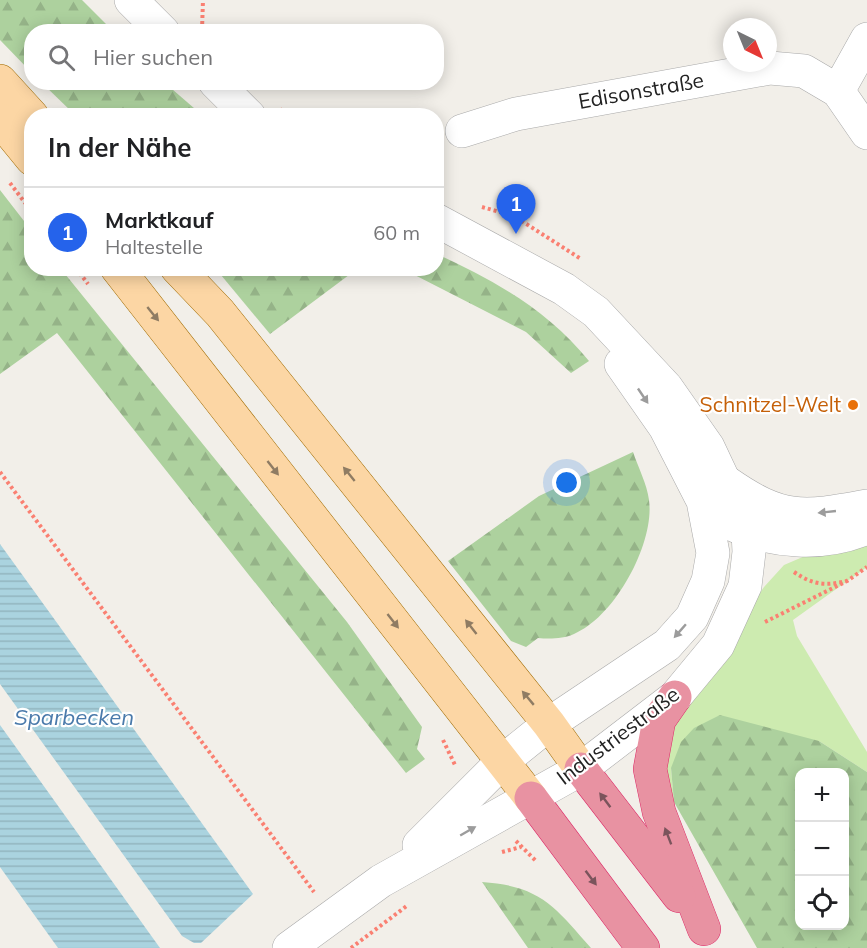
<!DOCTYPE html>
<html lang="de">
<head>
<meta charset="utf-8">
<style>
	:root { --surface:#fff; --page:#f2f2f2; --text:#202124; --muted:#757577; --line:#e0e0e0; --accent:#2563eb }
	body { margin:0; font-family:Mulish,sans-serif; background:var(--page); color:var(--text) }
	.controls { position:absolute; right:18px; bottom:18px; display:grid; overflow:hidden; border-radius:12px; box-shadow:0 3px 15px #0003 }
	.controls button { width:54px; height:54px; display:grid; place-items:center; padding:0; border:0; border-bottom:2px solid var(--line); background:var(--surface); color:var(--text); font:30px sans-serif }
	.compass { position:absolute; left:723px; top:18px; width:54px; height:54px; border-radius:50%; background:var(--surface); box-shadow:0 3px 15px #0003; rotate:137deg }
	.you { position:absolute; left:567px; top:483px; width:21px; height:21px; margin:-15px; border:4px solid #fff; border-radius:50%; background:#1a73e8; box-shadow:0 0 0 9px #1a73e833 }
	.badge { display:grid; place-items:center; width:39px; height:39px; border-radius:50%; background:var(--accent); color:#fff; font-size:20px; font-weight:700 }
	.pin { position:absolute; translate:-50% -50px; filter:drop-shadow(0 2px 3px #0008) }
	.pin::after { content:''; position:absolute; top:32px; width:21px; height:18px; background:inherit; clip-path:polygon(0 0,100% 0,50% 100%) }
	.list { margin:0; padding:0; list-style:none }
	h2 { display:flex; justify-content:space-between; align-items:center; height:78px; margin:0; padding:0 24px; font-size:26px }
	h2 small { font-size:20px; font-weight:400; color:var(--muted) }
	.list li { display:grid; grid-template-columns:39px 1fr auto; gap:18px; align-items:center; box-sizing:border-box; height:90px; padding:0 24px; border-top:2px solid var(--line) }
	.list b { display:block; font-size:22px; white-space:nowrap }
	.list p { margin:0; font-size:20px; white-space:nowrap; color:var(--muted) }
	.list em { font-size:20px; font-style:normal; color:var(--muted) }
	.icon { flex:none; width:33px; height:33px; fill:none; stroke:currentColor; stroke-width:2; stroke-linecap:round; stroke-linejoin:round }
	.map { position:relative; flex:none; width:867px; height:948px; overflow:hidden }
	.search { position:absolute; background:var(--surface); box-shadow:0 3px 15px #0003; left:24px; top:24px; width:420px; height:66px; display:flex; align-items:center; gap:15px; box-sizing:border-box; padding:0 21px; border-radius:24px; color:var(--muted); font-size:22px }
	.panel { position:absolute; background:var(--surface); box-shadow:0 3px 15px #0003; left:24px; top:108px; width:420px; height:168px; border-radius:24px }
	.map>svg:first-child { display:block }
	.grass { fill:#cdebb0 }
	.forest { fill:url(#forest-firs); fill-rule:evenodd }
	.water { fill:url(#water-rules) }
	.lines { fill:none; stroke-linecap:round; stroke-linejoin:round }
	.minor-casing { stroke:#a9a9a9; stroke-width:34 }
	.major-casing { stroke:#a06b00; stroke-width:34 }
	.highway-casing { stroke:#dc2a67; stroke-width:34 }
	.path { stroke:#fa8072; stroke-width:4; stroke-dasharray:3 3; stroke-linecap:butt }
	.minor { stroke:#fff; stroke-width:33 }
	.major { stroke:#fcd6a4; stroke-width:33 }
	.highway { stroke:#e892a2; stroke-width:33 }
	.oneway { fill:#8f7c63 }
	.oneway2 { fill:#9c9c9c }
	.oneway3 { fill:#7b545c }
	.food-dot { fill:#e8710a; stroke:#fff; stroke-width:2 }
	.labels { text-anchor:middle; stroke-width:4.5; stroke-linejoin:round; paint-order:stroke }
	.street-label { font-size:21px; fill:#222; stroke:#fff }
	.food-label { font-size:21px; fill:#c56008; stroke:#fff; text-anchor:end }
	.water-label { font-size:22px; font-style:italic; fill:#4a7aab; stroke:#fff }
</style>
</head>
<body>
<div class="map">
<svg width="867" height="948" viewBox="0 0 867 948">
	<defs>
		<pattern id="forest-firs" width="22" height="20" patternUnits="userSpaceOnUse" patternTransform="scale(1.5)"><rect width="22" height="20" fill="#add19e"/><path d="M5 1l3.5 6h-7zM16 11l3.5 6h-7z" fill="#95b388"/></pattern>
		<pattern id="water-rules" width="6" height="5" patternUnits="userSpaceOnUse" patternTransform="scale(1.5)"><rect width="6" height="5" fill="#aad3df"/><path d="M0 2.5h6" fill="none" stroke="#92b5bf"/></pattern>
	</defs>
	<rect width="100%" height="100%" fill="#f2efe9"/>
	<path class="grass" d="M 867,539 L 867,567 L 793,620 L 797,636 L 867,752 L 867,772 L 819,741 L 671,768 L 674,802 L 665,773 L 675,719 L 764,587 L 784,565 L 812,553 Z"/>
	<g class="forest">
		<path d="M 0,0 L 82,0 L 113,31 L 32,32 L 31,72 L 0,40 Z"/>
		<path d="M 42,83 L 165,83 L 202,115 L 75,115 Z"/>
		<path d="M 0,190 L 31,230 L 32,268 L 61,269 L 347,622 L 422,727 L 417,749 L 425,759 L 406,773 L 57,333 L 0,374 Z"/>
		<path d="M 437,254 C 495,281 548,310 589,361 L 571,373 L 526,332 L 403,269 L 436,268 Z"/>
		<path d="M 216,269 L 357,269 L 270,334 Z"/>
		<path d="M 633,452 C 638,467 647,484 649,500 C 655,543 615,617 574,634 C 563,639 549,639 538,638 L 526,647 L 511,641 L 448,561 L 539,496 Z"/>
		<path d="M 720,715 L 819,741 L 867,772 L 867,948 L 757,948 L 674,802 L 671,768 L 681,742 L 694,728 ZM 800,772 L 844,772 L 844,926 L 800,926 Z"/>
		<path d="M 482,882 C 541,886 555,907 591,948 L 528,948 Z"/>
	</g>
	<g class="water">
		<path d="M 0,544 L 253,894 L 201,943 L 194,943 L 182,936 L 0,684 Z"/>
		<path d="M 0,725 L 160,948 L 58,948 L 0,867 Z"/>
	</g>
	<g class="lines">
		<g class="minor-casing">
			<g id="minor">
				<path d="M 131,0 L 163,32"/>
				<path d="M 215,82 L 249,116"/>
				<path d="M 838,91 L 867,39"/>
				<path d="M 462,131 L 516,114 L 770,68 L 804,71 L 838,91 L 867,133"/>
				<path d="M 726,482 C 782,521 802,518 867,506"/>
				<path d="M 729,523 C 772,543 823,547 867,528"/>
				<path d="M 419,845 L 503,761 L 549,724 L 667,645 L 692,617 L 708,581 L 713,553 L 703,501 L 665,427 L 621,364"/>
				<path d="M 289,948 L 381,881 L 581,769 L 675,697 L 718,645 L 745,586 L 749,552 L 748,532 L 708,447 L 666,387 L 596,312 L 564,289 L 436,220"/>
			</g>
		</g>
		<g class="major-casing">
			<g id="major">
				<path d="M 0,81 L 32,116"/>
				<path d="M 0,120 L 32,159"/>
				<path d="M 117,268 L 531,798"/>
				<path d="M 177,268 L 220,313 L 549,724 L 581,769"/>
			</g>
		</g>
		<g class="highway-casing">
			<g id="highway">
				<path d="M 675,697 L 659,720 L 650,769 L 659,812 L 704,929"/>
				<path d="M 581,769 L 679,896"/>
				<path d="M 531,798 L 643,948"/>
			</g>
		</g>
		<g class="path">
			<path d="M 193,26 L 203,32"/>
			<path d="M 202,30 L 203,0"/>
			<path d="M 280,109 L 289,116"/>
			<path d="M 10,183 L 32,212"/>
			<path d="M 482,207 L 514,216 L 581,259"/>
			<path d="M 76,268 L 88,284"/>
			<path d="M 0,472 L 314,892"/>
			<path d="M 794,572 C 813,585 825,586 847,581"/>
			<path d="M 765,622 L 847,581 L 867,567"/>
			<path d="M 443,740 L 455,765"/>
			<path d="M 516,841 L 536,861"/>
			<path d="M 502,852 L 521,847"/>
			<path d="M 351,948 L 408,905"/>
		</g>
		<use href="#minor" class="minor"/>
		<use href="#major" class="major"/>
		<use href="#highway" class="highway"/>
	</g>
	<defs><path id="oneway-solid" d="M-6-.8H1V-3.2L6.5 0L1 3.2V.8H-6Z" transform="scale(1.5)"/></defs>
	<g class="oneway">
		<use href="#oneway-solid" transform="translate(153 314) rotate(51)"/>
		<use href="#oneway-solid" transform="translate(273 468) rotate(52)"/>
		<use href="#oneway-solid" transform="translate(349 474) rotate(-129)"/>
		<use href="#oneway-solid" transform="translate(393 621) rotate(52)"/>
		<use href="#oneway-solid" transform="translate(471 627) rotate(-128)"/>
		<use href="#oneway-solid" transform="translate(528 698) rotate(-130)"/>
	</g>
	<g class="oneway2">
		<use href="#oneway-solid" transform="translate(643 396) rotate(56)"/>
		<use href="#oneway-solid" transform="translate(827 512) rotate(174)"/>
		<use href="#oneway-solid" transform="translate(680 631) rotate(131)"/>
		<use href="#oneway-solid" transform="translate(468 831) rotate(-30)"/>
	</g>
	<g class="oneway3">
		<use href="#oneway-solid" transform="translate(605 800) rotate(-127)"/>
		<use href="#oneway-solid" transform="translate(668 836) rotate(-111)"/>
		<use href="#oneway-solid" transform="translate(591 878) rotate(53)"/>
	</g>
	<circle class="food-dot" cx="853" cy="405" r="6"/>
	<g class="labels">
		<g class="street-label">
			<text transform="translate(641 91) rotate(-10)" y="7">Edisonstraße</text>
			<text transform="translate(618 736) rotate(-37)" y="7">Industriestraße</text>
		</g>
		<g class="food-label">
			<text x="841" y="412">Schnitzel-Welt</text>
		</g>
		<g class="water-label">
			<text x="74" y="725">Sparbecken</text>
		</g>
	</g>
</svg>
<div class="controls">
<button>+</button>
<button>−</button>
<button><svg class="icon" aria-label="locate" viewBox="0 0 24 24"><circle cx="12" cy="12" r="6"/><path d="M12 2v4M12 18v4M2 12h4M18 12h4"/></svg></button>
</div>
<svg class="compass" viewBox="-18 -18 36 36"><path d="M0-13l5 13h-10z" fill="#e53935"/><path d="M0 13l5-13h-10z" fill="#757577"/></svg>
<div class="you"></div>
<div class="pin badge" style="left:516px;top:234px">1</div>
<div class="search"><svg class="icon" aria-label="search" viewBox="0 0 24 24"><circle cx="10" cy="10" r="6"/><path d="M15 15l6 6"/></svg>Hier suchen</div>
<section class="panel">
<h2>In der Nähe<small></small></h2>
<ul class="list">
<li><span class="badge">1</span><div><b>Marktkauf</b><p>Haltestelle</p></div><em>60 m</em></li>
</ul>
</section>
</div>
</body>
</html>
